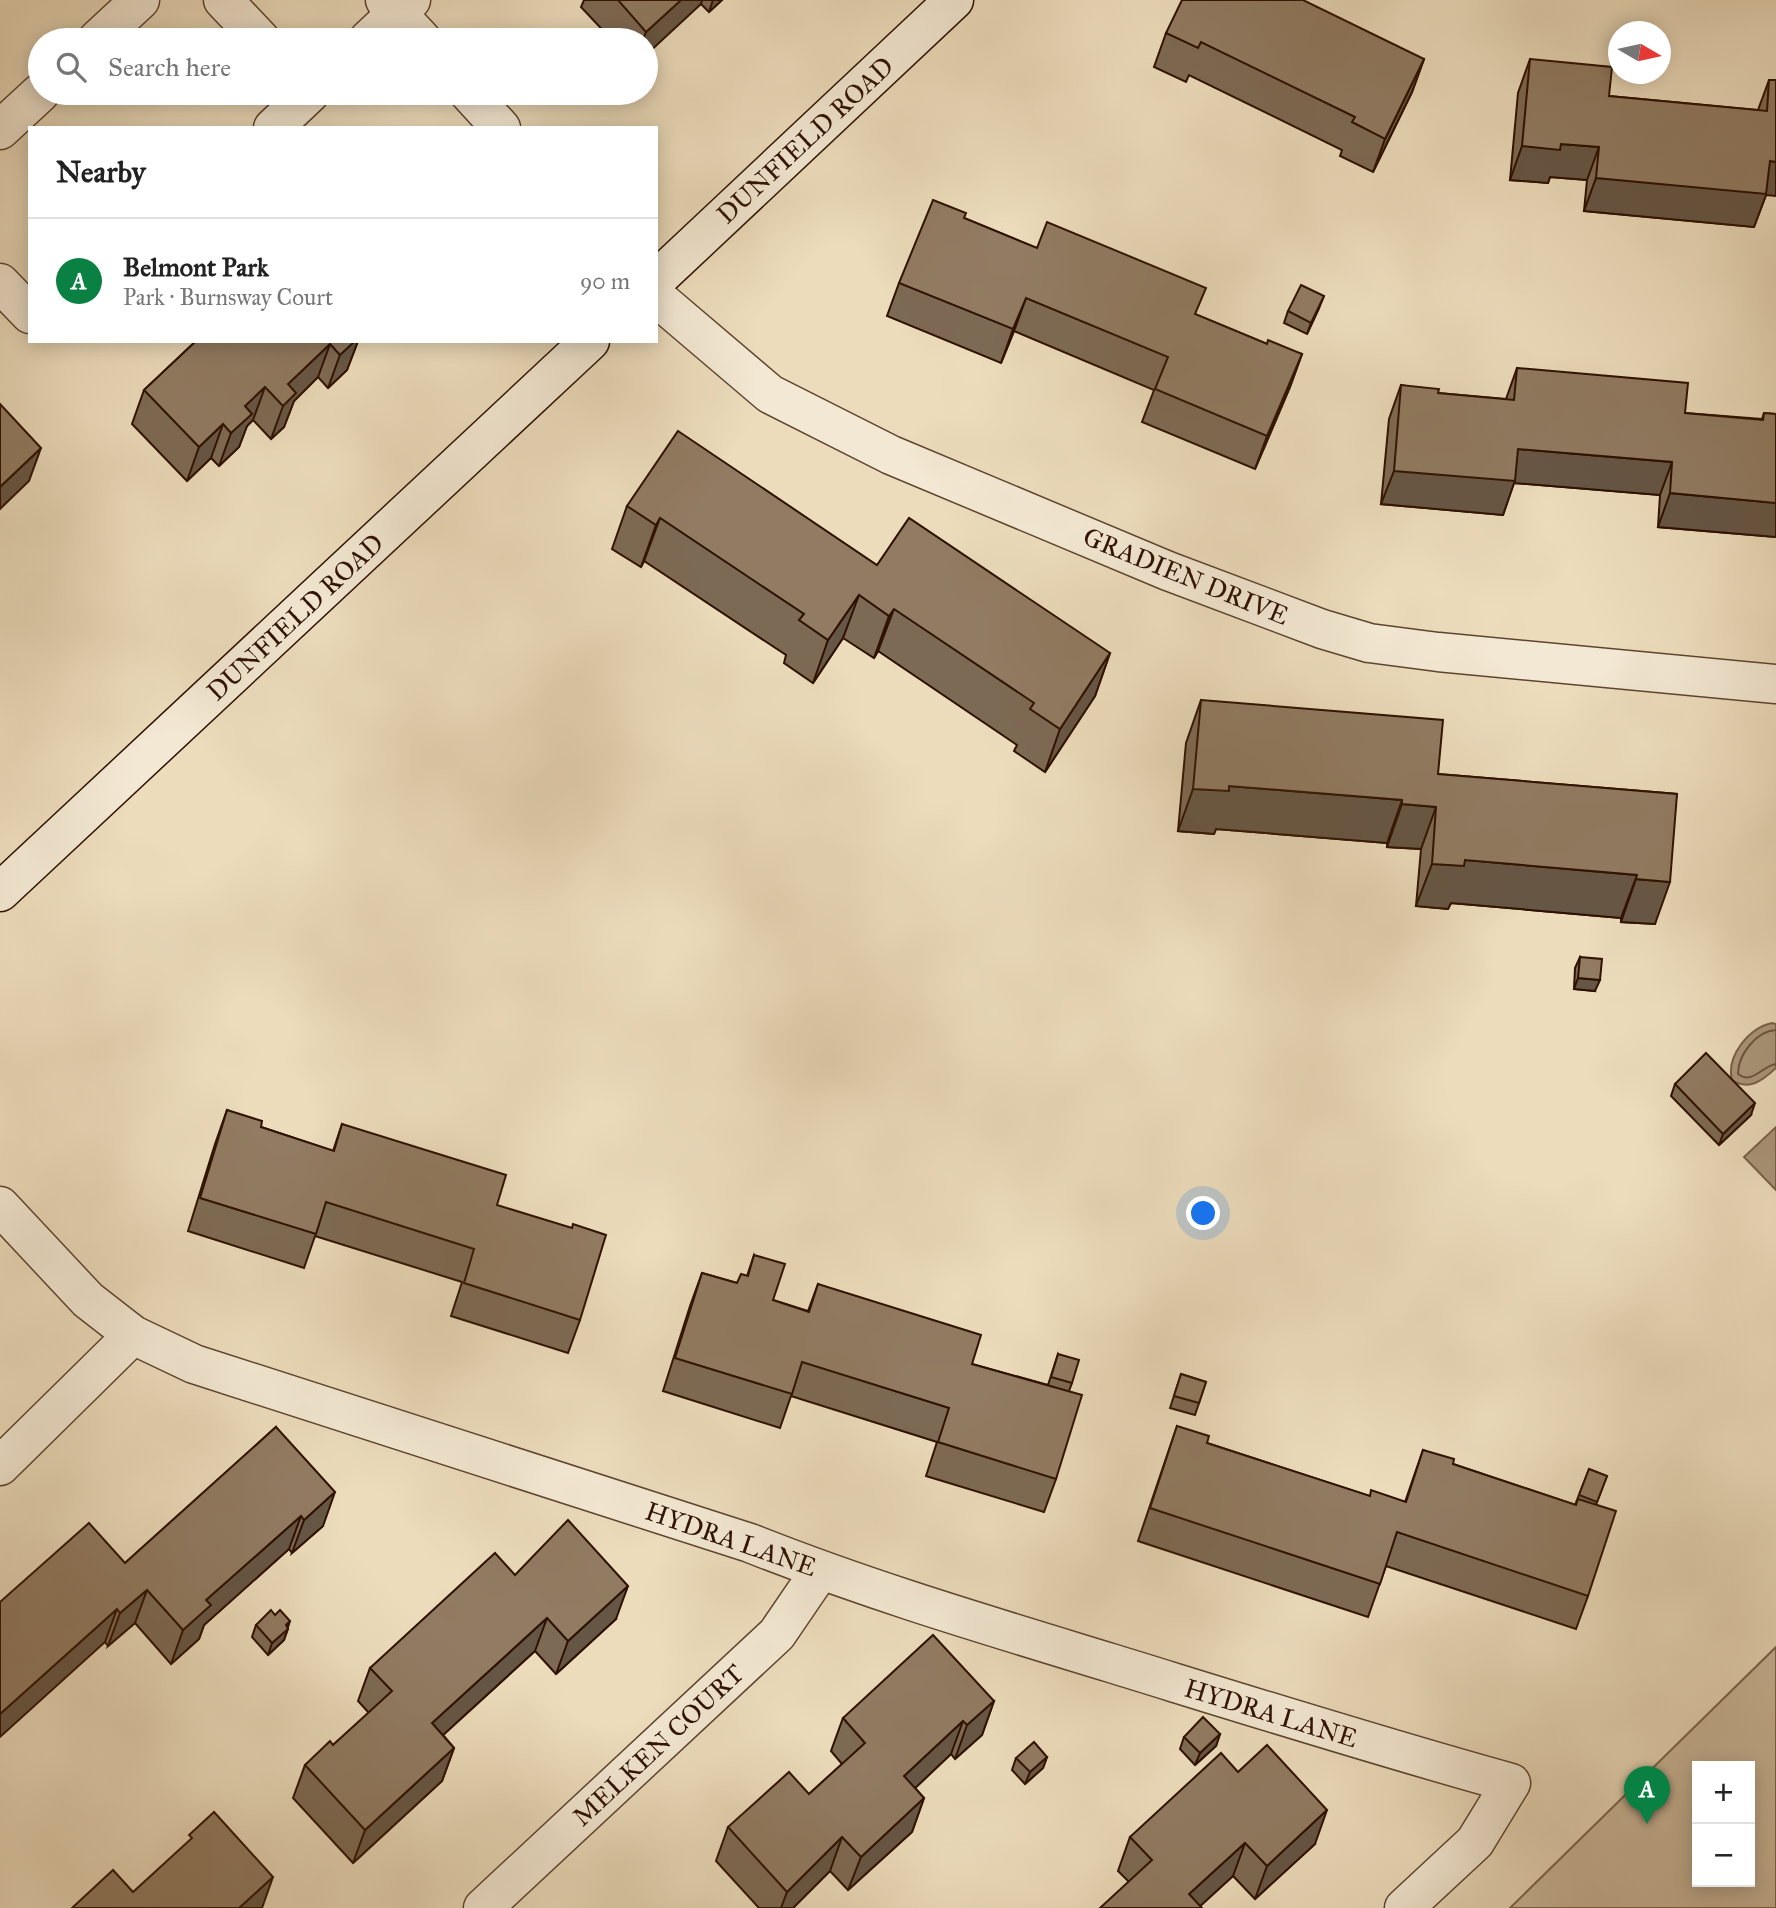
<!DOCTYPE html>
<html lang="en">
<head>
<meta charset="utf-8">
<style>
	:root { --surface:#fff; --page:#f6f6f6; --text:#222; --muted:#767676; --line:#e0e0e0; --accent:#0b8043 }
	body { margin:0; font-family:"IM FELL Great Primer",serif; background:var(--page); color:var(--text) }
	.controls { position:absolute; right:21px; bottom:21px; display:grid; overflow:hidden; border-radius:0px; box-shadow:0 4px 18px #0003 }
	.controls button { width:63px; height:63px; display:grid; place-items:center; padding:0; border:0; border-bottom:2px solid var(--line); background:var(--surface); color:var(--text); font:35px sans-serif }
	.compass { position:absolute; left:1608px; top:21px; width:63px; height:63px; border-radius:50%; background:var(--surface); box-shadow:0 4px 18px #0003; rotate:99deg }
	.you { position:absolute; left:1204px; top:1214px; width:24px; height:24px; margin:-18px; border:5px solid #fff; border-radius:50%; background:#1a73e8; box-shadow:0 0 0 10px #1a73e833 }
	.badge { display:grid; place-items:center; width:46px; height:46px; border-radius:50%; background:var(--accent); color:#fff; font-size:23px; font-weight:700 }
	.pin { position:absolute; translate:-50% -58px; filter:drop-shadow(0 2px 4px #0008) }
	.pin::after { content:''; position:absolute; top:37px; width:24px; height:21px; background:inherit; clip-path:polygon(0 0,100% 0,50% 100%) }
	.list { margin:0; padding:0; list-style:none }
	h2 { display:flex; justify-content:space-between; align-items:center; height:91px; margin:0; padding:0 28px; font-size:30px }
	h2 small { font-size:23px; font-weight:400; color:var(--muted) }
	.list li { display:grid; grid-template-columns:46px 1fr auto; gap:21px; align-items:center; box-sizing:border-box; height:126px; padding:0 28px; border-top:2px solid var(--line) }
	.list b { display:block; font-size:26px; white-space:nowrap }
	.list p { margin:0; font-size:23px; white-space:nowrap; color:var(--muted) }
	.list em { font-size:23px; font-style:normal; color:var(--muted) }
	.icon { flex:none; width:38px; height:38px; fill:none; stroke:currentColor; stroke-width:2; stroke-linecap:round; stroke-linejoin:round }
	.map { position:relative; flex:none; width:1776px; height:1908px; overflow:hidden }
	.search { position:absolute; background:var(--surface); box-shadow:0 4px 18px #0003; left:28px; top:28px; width:630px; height:77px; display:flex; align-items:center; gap:18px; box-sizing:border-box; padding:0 24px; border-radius:38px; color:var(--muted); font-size:26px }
	.panel { position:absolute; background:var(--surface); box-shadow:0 4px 18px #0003; left:28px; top:126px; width:630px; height:217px; border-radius:0px }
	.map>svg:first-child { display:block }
	.green { fill:#ccb99c; stroke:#7d654e; stroke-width:2; fill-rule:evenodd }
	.water { fill:#ab977c; stroke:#79614a; stroke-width:2 }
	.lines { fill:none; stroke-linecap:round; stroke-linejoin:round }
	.shore { stroke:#6c543e; stroke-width:2 }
	.street-casing { stroke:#5e442f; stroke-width:41 }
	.secondary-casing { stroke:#2e1100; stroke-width:41 }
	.street { stroke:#f3e8d3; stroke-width:38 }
	.secondary { stroke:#f3e8d3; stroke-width:38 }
	.wall { fill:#7d6a54; stroke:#2e1100; stroke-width:2 }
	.shaded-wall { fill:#665645; stroke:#2e1100; stroke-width:2 }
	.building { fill:#917b62; stroke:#2e1100; stroke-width:2 }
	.labels { text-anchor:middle; stroke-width:5; stroke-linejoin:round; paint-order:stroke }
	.street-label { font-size:26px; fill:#2e1100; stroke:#f3e8d3 }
</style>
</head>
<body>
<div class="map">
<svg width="1776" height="1908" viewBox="0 0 1776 1908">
	<rect width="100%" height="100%" fill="#ecdcbc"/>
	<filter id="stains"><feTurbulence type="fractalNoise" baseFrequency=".00286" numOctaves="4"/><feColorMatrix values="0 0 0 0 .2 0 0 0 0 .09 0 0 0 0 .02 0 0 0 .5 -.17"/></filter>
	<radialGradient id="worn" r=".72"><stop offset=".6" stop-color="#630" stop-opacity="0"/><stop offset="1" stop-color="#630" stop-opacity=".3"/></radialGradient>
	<path class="green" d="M 1776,1647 L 1776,1908 L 1510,1908 ZM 1697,1766 L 1750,1766 L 1750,1882 L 1697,1882 Z"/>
	<g class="water">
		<path d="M 1772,1023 L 1776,1024 L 1776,1068 C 1762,1081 1749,1091 1732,1080 C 1726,1056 1749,1028 1772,1023 Z"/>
		<path d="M 1776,1127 L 1776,1190 L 1744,1157 Z"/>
	</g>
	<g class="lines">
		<path class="shore" d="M 1776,1030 C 1756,1031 1738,1055 1738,1074 C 1752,1085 1762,1066 1776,1064"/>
		<g class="street-casing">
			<g id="street">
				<path d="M 223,0 L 261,40"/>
				<path d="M 385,0 L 422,40"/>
				<path d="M 97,40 L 140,0"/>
				<path d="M 368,40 L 411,0"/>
				<path d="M 469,93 L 501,128"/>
				<path d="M 273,128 L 310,93"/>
				<path d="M 0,130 L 40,93"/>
				<path d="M 0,283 L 30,314"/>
				<path d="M 656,297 L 770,394 L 891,455 L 1168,571 L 1322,629 L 1369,643 L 1438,652 L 1776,684"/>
				<path d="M 0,1206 L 88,1300 L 133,1335 L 194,1364 L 750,1543 C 868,1590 990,1626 1111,1663 C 1244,1704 1377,1746 1511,1783 L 1475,1842 L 1404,1908"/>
				<path d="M 0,1466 L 133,1335"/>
				<path d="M 483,1908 L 777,1634 L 820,1571"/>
			</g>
		</g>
		<g class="secondary-casing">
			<g id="secondary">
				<path d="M 656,280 L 954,0"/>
				<path d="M 0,892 L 590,341"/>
			</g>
		</g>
		<use href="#street" class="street"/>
		<use href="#secondary" class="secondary"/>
	</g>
	<g class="wall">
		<path d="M 584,0 L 722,0 L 709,12 L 701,4 L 646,40 L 612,40 L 581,7 Z"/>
		<path d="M 1166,33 L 1424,59 L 1412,92 L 1373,172 L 1340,156 L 1342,150 L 1189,75 L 1186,82 L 1154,67 Z"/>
		<path d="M 1530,59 L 1609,96 L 1758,110 L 1769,80 L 1766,195 L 1754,227 L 1584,211 L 1587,180 L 1550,177 L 1548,183 L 1510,180 L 1518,93 Z"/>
		<path d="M 964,218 L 1267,344 L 1302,354 L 1290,387 L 1255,469 L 1142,422 L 1154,390 L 1014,331 L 1001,363 L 887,316 L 899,283 Z"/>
		<path d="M 1319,308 L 1307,334 L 1284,323 L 1288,311 Z"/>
		<path d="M 196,341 L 358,341 L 347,370 L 328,388 L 318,377 L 294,401 L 284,427 L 271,439 L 253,420 L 247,426 L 239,447 L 219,466 L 211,458 L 187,481 L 132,424 L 144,390 Z"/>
		<path d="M 1517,368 L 1685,413 L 1762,419 L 1764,413 L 1776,414 L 1776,537 L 1658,527 L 1660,495 L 1514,483 L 1503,515 L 1381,504 L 1389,419 L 1401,385 L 1438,393 L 1506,399 Z"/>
		<path d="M 627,506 L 877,565 L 1110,653 L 1095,696 L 1045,772 L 1014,751 L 1017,745 L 878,651 L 874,658 L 843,638 L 813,683 L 784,663 L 786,655 L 644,561 L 641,567 L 612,549 Z"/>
		<path d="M 1201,700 L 1438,774 L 1677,794 L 1655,924 L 1621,922 L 1621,918 L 1451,903 L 1448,909 L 1416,906 L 1421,849 L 1387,847 L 1387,843 L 1216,829 L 1214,834 L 1178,831 L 1186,743 Z"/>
		<path d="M 1580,957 L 1595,991 L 1574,989 L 1575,968 Z"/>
		<path d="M 1675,1084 L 1751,1115 L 1719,1145 L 1671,1096 Z"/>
		<path d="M 227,1110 L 261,1127 L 333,1151 L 342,1124 L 497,1205 L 580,1320 L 568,1353 L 451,1316 L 462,1282 L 315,1236 L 304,1268 L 188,1231 L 215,1144 Z"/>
		<path d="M 754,1255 L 773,1300 L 808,1311 L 818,1284 L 972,1364 L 1048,1385 L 1058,1354 L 1072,1383 L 1069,1391 L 1056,1479 L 1044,1512 L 926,1476 L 937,1442 L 791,1396 L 780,1428 L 663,1391 L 690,1306 L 702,1273 L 737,1283 L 747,1276 Z"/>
		<path d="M 1181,1374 L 1206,1382 L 1195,1415 L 1170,1408 Z"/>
		<path d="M 1177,1426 L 1207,1443 L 1369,1496 L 1405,1502 L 1423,1450 L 1453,1464 L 1575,1505 L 1589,1469 L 1607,1476 L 1596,1505 L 1588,1596 L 1576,1629 L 1386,1566 L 1368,1617 L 1138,1541 Z"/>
		<path d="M 276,1427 L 323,1526 L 292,1553 L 289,1549 L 204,1625 L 199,1639 L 171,1664 L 135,1623 L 108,1646 L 105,1642 L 125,1563 Z"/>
		<path d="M 515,1575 L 616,1619 L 556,1674 L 535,1651 L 443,1735 L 454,1748 L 442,1781 L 353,1863 L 293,1798 L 305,1765 L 333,1745 L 369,1713 L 358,1701 L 370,1668 Z"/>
		<path d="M 275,1615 L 288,1629 L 284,1640 L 268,1655 L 252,1637 L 256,1625 Z"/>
		<path d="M 994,1701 L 982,1735 L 955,1759 L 951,1754 L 915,1788 L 924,1798 L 912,1832 L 848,1890 L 830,1871 L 793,1908 L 759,1908 L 716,1861 L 728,1827 L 809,1794 L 842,1764 L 831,1751 L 843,1718 Z"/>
		<path d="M 1220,1734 L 1216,1746 L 1195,1765 L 1180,1749 L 1184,1737 Z"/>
		<path d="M 1047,1757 L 1043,1768 L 1025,1784 L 1012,1770 L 1016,1758 Z"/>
		<path d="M 1238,1772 L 1315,1844 L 1255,1899 L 1233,1876 L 1200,1906 L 1129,1882 L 1118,1871 L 1130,1837 Z"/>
	</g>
	<g class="shaded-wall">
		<path d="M 681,0 L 702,0 L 701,4 L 646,55 L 646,40 L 643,40 L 646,32 Z"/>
		<path d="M 713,0 L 722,0 L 709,12 Z"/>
		<path d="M 1424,59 L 1412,92 L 1373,172 L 1385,139 Z"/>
		<path d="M 1561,144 L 1599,147 L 1587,180 L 1550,177 L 1548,183 L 1510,180 L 1522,146 Z"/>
		<path d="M 1770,161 L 1776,162 L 1776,196 L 1766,195 L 1754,227 L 1584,211 L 1596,178 Z"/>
		<path d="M 1324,296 L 1319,308 L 1307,334 L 1311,323 Z"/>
		<path d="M 1026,298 L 1014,331 L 1001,363 L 1013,329 Z"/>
		<path d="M 345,341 L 358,341 L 347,370 L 328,388 Z"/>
		<path d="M 330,344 L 318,377 L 294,401 L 284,427 L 271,439 L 283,406 L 288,384 Z"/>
		<path d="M 1302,354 L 1290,387 L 1255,469 L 1267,436 Z"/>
		<path d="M 265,387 L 253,420 L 247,426 L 239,447 L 219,466 L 231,433 L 245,406 Z"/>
		<path d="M 223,424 L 211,458 L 187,481 L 199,447 Z"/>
		<path d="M 41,448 L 29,481 L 0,509 L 0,487 Z"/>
		<path d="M 1518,449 L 1672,462 L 1660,495 L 1514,483 L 1503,515 L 1381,504 L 1394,471 Z"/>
		<path d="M 1670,493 L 1776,503 L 1776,537 L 1658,527 Z"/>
		<path d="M 660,518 L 644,561 L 641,567 L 656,525 Z"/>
		<path d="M 859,595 L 843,638 L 813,683 L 828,640 Z"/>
		<path d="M 894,609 L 878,651 L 874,658 L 889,616 Z"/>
		<path d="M 1110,653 L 1095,696 L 1045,772 L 1060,729 Z"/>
		<path d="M 1229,786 L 1402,800 L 1387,843 L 1216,829 L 1214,834 L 1178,831 L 1193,789 Z"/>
		<path d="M 1402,804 L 1436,807 L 1421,849 L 1387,847 Z"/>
		<path d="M 1465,860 L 1637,875 L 1621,918 L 1451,903 L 1448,909 L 1416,906 L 1432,864 Z"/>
		<path d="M 1636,879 L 1670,882 L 1655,924 L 1621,922 Z"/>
		<path d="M 1578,978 L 1600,980 L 1595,991 L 1574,989 Z"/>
		<path d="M 1755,1103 L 1751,1115 L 1719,1145 L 1723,1134 Z"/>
		<path d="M 335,1492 L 323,1526 L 292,1553 L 304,1520 Z"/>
		<path d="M 301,1516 L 289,1549 L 204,1625 L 199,1639 L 171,1664 L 183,1630 L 206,1600 Z"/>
		<path d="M 628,1586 L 616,1619 L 556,1674 L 568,1641 Z"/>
		<path d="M 147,1590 L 135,1623 L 108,1646 L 120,1613 Z"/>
		<path d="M 117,1609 L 105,1642 L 0,1737 L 0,1714 Z"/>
		<path d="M 547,1618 L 535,1651 L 420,1756 L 432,1723 Z"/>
		<path d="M 290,1621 L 284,1640 L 268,1655 L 272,1643 Z"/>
		<path d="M 994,1701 L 982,1735 L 955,1759 L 967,1725 Z"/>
		<path d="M 963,1721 L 951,1754 L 892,1810 L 904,1776 Z"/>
		<path d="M 1220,1734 L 1216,1746 L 1195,1765 L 1200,1753 Z"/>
		<path d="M 454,1748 L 442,1781 L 353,1863 L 365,1830 Z"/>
		<path d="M 1047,1757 L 1043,1768 L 1025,1784 L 1030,1772 Z"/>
		<path d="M 924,1798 L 912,1832 L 848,1890 L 861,1857 Z"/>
		<path d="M 1327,1810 L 1315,1844 L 1255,1899 L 1267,1866 Z"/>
		<path d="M 842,1837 L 830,1871 L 793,1908 L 781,1908 L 787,1892 Z"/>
		<path d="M 1245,1843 L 1233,1876 L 1198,1908 L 1189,1894 Z"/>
		<path d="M 273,1877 L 262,1908 L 239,1908 Z"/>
	</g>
	<g class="building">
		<path d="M 618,0 L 681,0 L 646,32 Z"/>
		<path d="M 1182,0 L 1303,0 L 1424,59 L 1385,139 L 1352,122 L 1355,117 L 1201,42 L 1198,48 L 1166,33 Z"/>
		<path d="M 1530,59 L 1612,67 L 1609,96 L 1767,111 L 1769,80 L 1776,80 L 1776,162 L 1770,161 L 1766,194 L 1596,178 L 1599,147 L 1561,144 L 1560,150 L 1522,146 Z"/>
		<path d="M 933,200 L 966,213 L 964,218 L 1037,248 L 1047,222 L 1206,288 L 1195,314 L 1267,344 L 1268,340 L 1302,354 L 1267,436 L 1155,389 L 1168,357 L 1026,298 L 1013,329 L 899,283 Z"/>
		<path d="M 1301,285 L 1324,296 L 1311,323 L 1288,311 Z"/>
		<path d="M 196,341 L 355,341 L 340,355 L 330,344 L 288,384 L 296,393 L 283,406 L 265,387 L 245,406 L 252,414 L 231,433 L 223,424 L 199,447 L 144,390 Z"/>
		<path d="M 1517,368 L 1688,383 L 1685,413 L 1763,420 L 1764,413 L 1776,414 L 1776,503 L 1670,493 L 1672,462 L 1518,449 L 1515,481 L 1394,471 L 1401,385 L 1439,389 L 1438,393 L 1514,400 Z"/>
		<path d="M 0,404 L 41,448 L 0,487 Z"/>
		<path d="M 678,431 L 877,565 L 909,518 L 1110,653 L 1060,729 L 1030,709 L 1034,703 L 894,609 L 889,616 L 859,595 L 828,640 L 799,620 L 804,614 L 660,518 L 656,525 L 627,506 Z"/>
		<path d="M 1201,700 L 1443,720 L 1438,774 L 1677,794 L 1670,882 L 1636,879 L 1637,875 L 1465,860 L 1464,866 L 1432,864 L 1436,807 L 1402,804 L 1402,800 L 1229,786 L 1229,791 L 1193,789 Z"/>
		<path d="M 1580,957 L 1602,959 L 1600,980 L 1578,978 Z"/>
		<path d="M 1706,1053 L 1755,1103 L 1723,1134 L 1675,1084 Z"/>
		<path d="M 227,1110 L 262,1121 L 261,1127 L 334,1151 L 342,1124 L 506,1175 L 497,1205 L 572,1228 L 573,1224 L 606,1235 L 580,1320 L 464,1283 L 474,1249 L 326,1202 L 316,1234 L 200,1198 Z"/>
		<path d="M 754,1255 L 785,1264 L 773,1300 L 809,1312 L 818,1284 L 981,1335 L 972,1364 L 1082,1395 L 1056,1479 L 938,1442 L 949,1408 L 802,1362 L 792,1394 L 675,1358 L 702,1273 L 737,1283 L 741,1274 L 748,1276 Z"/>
		<path d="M 1058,1354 L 1079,1360 L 1072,1383 L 1051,1377 Z"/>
		<path d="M 1181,1374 L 1206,1382 L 1199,1403 L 1174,1396 Z"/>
		<path d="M 1177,1426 L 1209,1436 L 1207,1443 L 1370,1496 L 1371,1490 L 1406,1502 L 1423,1450 L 1454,1459 L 1453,1464 L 1576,1505 L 1578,1499 L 1616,1511 L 1588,1596 L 1397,1532 L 1380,1584 L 1150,1508 Z"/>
		<path d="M 276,1427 L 335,1492 L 304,1520 L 301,1516 L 206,1600 L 211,1605 L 183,1630 L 147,1590 L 120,1613 L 117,1609 L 0,1714 L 0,1602 L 89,1523 L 125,1563 Z"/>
		<path d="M 1589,1469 L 1607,1476 L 1597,1502 L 1579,1495 Z"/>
		<path d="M 568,1520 L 628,1586 L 568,1641 L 547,1618 L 432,1723 L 454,1748 L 365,1830 L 305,1765 L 330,1741 L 333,1745 L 392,1691 L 370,1668 L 495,1553 L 515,1575 Z"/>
		<path d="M 271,1610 L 275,1615 L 280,1610 L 290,1621 L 286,1625 L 288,1629 L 272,1643 L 256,1625 Z"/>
		<path d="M 933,1635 L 994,1701 L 967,1725 L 963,1721 L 904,1776 L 924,1798 L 861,1857 L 842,1837 L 787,1892 L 728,1827 L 789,1772 L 809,1794 L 865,1743 L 843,1718 Z"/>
		<path d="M 1203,1717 L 1220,1734 L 1200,1753 L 1184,1737 Z"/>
		<path d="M 1034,1742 L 1047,1757 L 1030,1772 L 1016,1758 Z"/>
		<path d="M 1267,1745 L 1327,1810 L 1267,1866 L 1245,1843 L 1189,1894 L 1202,1908 L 1100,1908 L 1152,1860 L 1130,1837 L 1221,1753 L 1238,1772 Z"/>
		<path d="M 214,1812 L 273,1877 L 239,1908 L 72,1908 L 113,1870 L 133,1892 L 192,1838 L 189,1835 Z"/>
	</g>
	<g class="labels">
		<g class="street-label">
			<text transform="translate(805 140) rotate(-43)" y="9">DUNFIELD ROAD</text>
			<text transform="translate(1186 576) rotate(22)" y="9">GRADIEN DRIVE</text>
			<text transform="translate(295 617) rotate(-43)" y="9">DUNFIELD ROAD</text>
			<text transform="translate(731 1539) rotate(19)" y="9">HYDRA LANE</text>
			<text transform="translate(1271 1713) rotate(17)" y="9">HYDRA LANE</text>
			<text transform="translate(658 1745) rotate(-43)" y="9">MELKEN COURT</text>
		</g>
	</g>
	<rect width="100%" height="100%" filter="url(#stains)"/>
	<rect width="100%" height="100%" fill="url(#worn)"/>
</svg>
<div class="controls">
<button>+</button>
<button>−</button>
</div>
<svg class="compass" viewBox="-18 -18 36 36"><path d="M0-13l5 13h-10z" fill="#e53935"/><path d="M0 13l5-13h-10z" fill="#767676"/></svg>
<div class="you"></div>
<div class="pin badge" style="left:1647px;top:1824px">A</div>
<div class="search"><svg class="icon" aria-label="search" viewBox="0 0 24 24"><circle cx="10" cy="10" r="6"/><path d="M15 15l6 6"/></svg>Search here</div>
<section class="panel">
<h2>Nearby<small></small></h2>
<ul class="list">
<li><span class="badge">A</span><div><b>Belmont Park</b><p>Park · Burnsway Court</p></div><em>90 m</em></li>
</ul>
</section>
</div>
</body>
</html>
